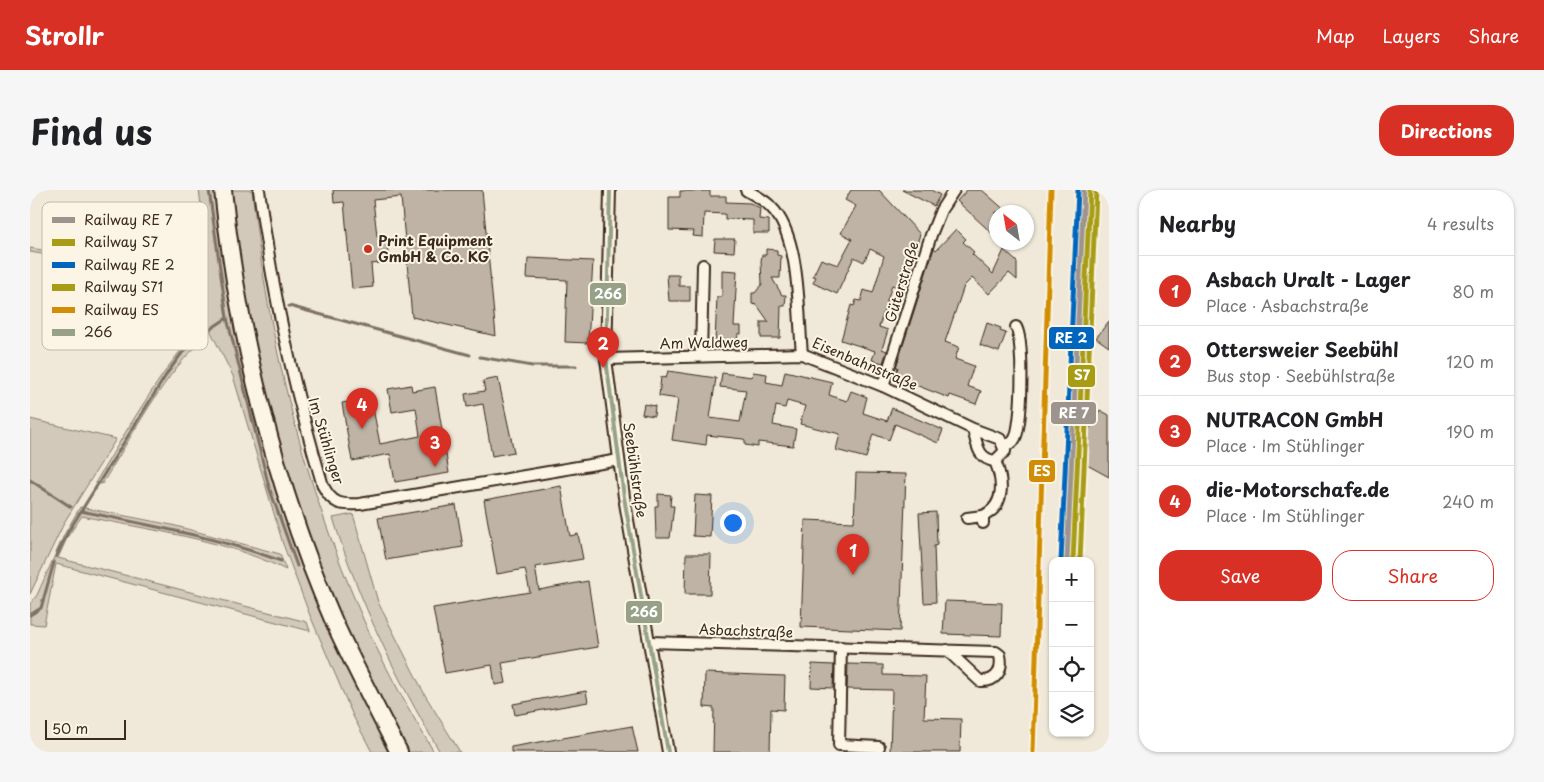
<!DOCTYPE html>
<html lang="en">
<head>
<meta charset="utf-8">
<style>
	:root { --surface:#fff; --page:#f6f6f6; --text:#202124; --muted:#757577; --line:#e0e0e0; --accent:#d93025 }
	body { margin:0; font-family:"Playpen Sans",sans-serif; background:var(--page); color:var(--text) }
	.controls { position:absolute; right:15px; bottom:15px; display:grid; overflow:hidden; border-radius:10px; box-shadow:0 1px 4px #0004 }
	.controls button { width:45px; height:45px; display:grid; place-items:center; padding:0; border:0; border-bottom:1px solid var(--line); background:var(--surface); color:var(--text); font:25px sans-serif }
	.compass { position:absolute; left:959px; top:15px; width:45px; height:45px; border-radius:50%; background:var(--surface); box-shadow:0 1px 4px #0004; rotate:329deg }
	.scale { position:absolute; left:15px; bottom:12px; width:81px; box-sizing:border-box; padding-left:5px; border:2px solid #3b2a1e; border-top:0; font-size:14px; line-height:18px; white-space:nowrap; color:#3b2a1e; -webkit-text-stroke:4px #fcf5e5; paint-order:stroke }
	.you { position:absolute; left:702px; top:332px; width:18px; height:18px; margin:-12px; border:4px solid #fff; border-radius:50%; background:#1a73e8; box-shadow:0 0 0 8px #1a73e833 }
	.badge { display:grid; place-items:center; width:32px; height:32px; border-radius:50%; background:var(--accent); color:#fff; font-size:16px; font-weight:700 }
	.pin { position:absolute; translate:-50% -41px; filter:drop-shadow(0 1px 2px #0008) }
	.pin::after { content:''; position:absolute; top:26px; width:18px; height:15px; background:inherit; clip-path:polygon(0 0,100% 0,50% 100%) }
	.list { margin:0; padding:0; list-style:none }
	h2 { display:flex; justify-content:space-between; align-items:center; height:65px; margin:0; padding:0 20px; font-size:21px }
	h2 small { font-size:16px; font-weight:400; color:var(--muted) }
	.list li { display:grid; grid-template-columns:32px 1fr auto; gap:15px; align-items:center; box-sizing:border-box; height:70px; padding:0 20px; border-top:1px solid var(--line) }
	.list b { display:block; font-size:19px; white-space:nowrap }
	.list p { margin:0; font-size:16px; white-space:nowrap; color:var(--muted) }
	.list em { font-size:16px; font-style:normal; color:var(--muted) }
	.actions { display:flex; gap:10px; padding:15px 20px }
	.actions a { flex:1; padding:11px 0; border:1px solid var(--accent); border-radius:20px; text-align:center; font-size:18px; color:var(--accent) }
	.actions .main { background:var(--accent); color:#fff }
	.icon { flex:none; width:28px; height:28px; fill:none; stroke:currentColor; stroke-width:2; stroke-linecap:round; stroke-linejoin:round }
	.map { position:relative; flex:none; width:1079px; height:562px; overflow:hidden; border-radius:20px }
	header { display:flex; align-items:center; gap:30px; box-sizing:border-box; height:70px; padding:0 25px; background:var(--accent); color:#fff }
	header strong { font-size:24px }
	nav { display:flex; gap:28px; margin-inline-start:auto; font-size:18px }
	.intro { display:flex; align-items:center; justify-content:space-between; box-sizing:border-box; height:120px; padding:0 30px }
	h1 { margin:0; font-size:35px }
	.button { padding:12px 22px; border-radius:20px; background:var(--accent); color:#fff; font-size:18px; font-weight:700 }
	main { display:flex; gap:30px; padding:0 30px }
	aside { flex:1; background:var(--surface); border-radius:20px; box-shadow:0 1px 4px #0004 }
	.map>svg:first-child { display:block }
	.green { fill:#d2c9ba; stroke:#867a6c }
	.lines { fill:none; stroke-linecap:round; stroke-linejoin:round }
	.stream { stroke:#7e7163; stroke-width:3 }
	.building { fill:#beb3a4; stroke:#3b2a1e }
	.minor-casing { stroke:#3b2a1e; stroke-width:14 }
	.primary-casing { stroke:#3b2a1e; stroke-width:20 }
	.minor { stroke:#fcf5e5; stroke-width:10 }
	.primary { stroke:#fcf5e5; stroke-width:16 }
	.bus-1-casing { stroke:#fcf5e5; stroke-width:8 }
	.bus-1 { stroke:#96a188; stroke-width:4 }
	.rail-1-casing { stroke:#fcf5e5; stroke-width:9 }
	.rail-2-casing { stroke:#fcf5e5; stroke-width:9 }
	.rail-3-casing { stroke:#fcf5e5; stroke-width:9 }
	.rail-4-casing { stroke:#fcf5e5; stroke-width:9 }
	.rail-5-casing { stroke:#fcf5e5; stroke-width:9 }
	.rail-1 { stroke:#9d948e; stroke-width:5 }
	.rail-2 { stroke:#a79c13; stroke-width:5 }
	.rail-3 { stroke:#0065bd; stroke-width:5 }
	.rail-4 { stroke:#a79c13; stroke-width:5 }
	.rail-5 { stroke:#d18d06; stroke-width:5 }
	.poi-dot { fill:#c8321e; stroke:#fcf5e5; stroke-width:2 }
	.labels { text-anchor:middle; stroke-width:4; stroke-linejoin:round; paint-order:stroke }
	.poi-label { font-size:14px; font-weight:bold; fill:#3b2a1e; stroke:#fcf5e5; text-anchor:start }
	.street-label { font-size:14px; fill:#3b2a1e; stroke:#fcf5e5 }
	.key { fill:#fcf5e5; stroke:#c2b8a9; stroke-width:1 }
	.key-label { font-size:14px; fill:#3b2a1e }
	.line-badge { stroke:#fcf5e5; stroke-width:2 }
	.badge-label { font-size:14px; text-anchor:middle; font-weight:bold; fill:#fff }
</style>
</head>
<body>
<header>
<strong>Strollr</strong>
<nav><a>Map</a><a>Layers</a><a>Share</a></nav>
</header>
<div class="intro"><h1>Find us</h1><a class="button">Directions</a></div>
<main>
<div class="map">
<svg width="1079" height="562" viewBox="0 0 1079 562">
	<rect width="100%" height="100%" fill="#f0e9d9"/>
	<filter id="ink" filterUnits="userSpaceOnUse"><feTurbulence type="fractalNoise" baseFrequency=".02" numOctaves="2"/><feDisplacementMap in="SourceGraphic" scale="10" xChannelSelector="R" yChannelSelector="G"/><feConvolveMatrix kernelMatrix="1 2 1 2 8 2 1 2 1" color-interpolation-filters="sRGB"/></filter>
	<g filter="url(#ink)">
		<g class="green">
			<path d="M 169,0 L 186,0 L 214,171 L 325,493 L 358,562 L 342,562 L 323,526 L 279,423 L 253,354 L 203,186 L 176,132 L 173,115 L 176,81 L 174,38 Z"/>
			<path d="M 199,0 L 222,0 C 226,34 230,68 236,101 C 255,216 290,332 337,438 C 357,481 380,522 404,562 L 378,562 C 366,542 356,520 345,498 C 291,394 253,283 228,168 C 215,112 208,56 199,0 Z"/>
			<path d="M 0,58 L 157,84 L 165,90 L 0,62 Z"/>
			<path d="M 169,143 L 175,150 C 140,172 96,257 72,294 L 65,293 C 82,265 146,154 169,143 Z"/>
			<path d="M 0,229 L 86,249 L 35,331 L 0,404 Z"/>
			<path d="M 50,317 L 142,335 L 250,364 L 256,380 C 194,349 119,340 52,326 L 38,346 L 28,368 L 277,432 L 280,441 L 26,374 L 14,435 L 0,434 L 0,414 L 7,405 L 34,345 Z"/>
			<path d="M 323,324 L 348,412 L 395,505 L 430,562 L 410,562 C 365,486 330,413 303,328 Z"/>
		</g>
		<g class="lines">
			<g class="stream">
				<path d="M 179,0 L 197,128 L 239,297 L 267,376"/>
				<path d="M 259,116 L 440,165"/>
				<path d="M 179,140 L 197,128"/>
				<path d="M 450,167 L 502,176 L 546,176"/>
				<path d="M 0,290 L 41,317"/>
				<path d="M 51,321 C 118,335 186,347 251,371"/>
				<path d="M 26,367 L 38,342 L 138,182 L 152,163 L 169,147"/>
				<path d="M 0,425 L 11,418 L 24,372"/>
			</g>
		</g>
		<g class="building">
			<path d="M 303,0 L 452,0 L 466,146 L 382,127 L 371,7 L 343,10 L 347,46 L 356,45 L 359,72 L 341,74 L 343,97 L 322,99 L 314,12 L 304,13 Z"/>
			<path d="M 821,0 L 849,0 L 890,44 L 873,99 L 862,95 L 849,137 L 858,140 L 852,159 L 857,161 L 853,173 L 842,170 L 845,161 L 811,150 L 821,115 L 824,116 L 826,110 L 831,111 L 834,100 L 843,103 L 854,66 L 840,59 L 834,72 L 824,67 L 807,104 L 783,93 L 786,87 L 783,86 L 791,69 L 808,75 L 822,49 L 811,43 L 826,16 L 815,10 Z"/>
			<path d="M 872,0 L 901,0 L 910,5 L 904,16 Z"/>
			<path d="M 937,0 L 952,0 L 977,22 L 966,22 L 966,47 L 927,11 Z"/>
			<path d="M 650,1 L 680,1 L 680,6 L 696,6 L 696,12 L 720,13 L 730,18 L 729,29 L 739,30 L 739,43 L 723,43 L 723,30 L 695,29 L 695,24 L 674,23 L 673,47 L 663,46 L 664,41 L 639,40 L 639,7 L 650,7 Z"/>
			<path d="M 926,39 L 936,49 L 933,52 L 944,62 L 942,64 L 963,84 L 974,60 L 987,72 L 987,90 L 979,83 L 959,104 L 942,88 L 934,96 L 915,152 L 929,157 L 925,169 L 944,176 L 937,196 L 951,201 L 946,214 L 920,205 L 919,208 L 865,187 L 868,177 L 866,177 L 904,58 L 906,60 Z"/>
			<path d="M 685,49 L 705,49 L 704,62 L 684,61 Z"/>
			<path d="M 736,59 L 747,60 L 747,65 L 751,66 L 750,88 L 742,88 L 752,105 L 756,105 L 755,116 L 751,116 L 750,148 L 731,148 L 731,132 L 739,132 L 727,115 L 722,114 L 722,103 L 725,103 L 732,94 L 731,71 L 732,65 L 736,65 Z"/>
			<path d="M 498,68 L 563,71 L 558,153 L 535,152 L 537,90 L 497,88 Z"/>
			<path d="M 692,80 L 707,81 L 704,136 L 711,136 L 711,144 L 708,144 L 707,153 L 685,152 L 687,107 L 692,107 Z"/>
			<path d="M 637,85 L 649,85 L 649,96 L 660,96 L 660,111 L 639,111 Z"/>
			<path d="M 1079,131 L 1079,157 L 1066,148 Z"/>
			<path d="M 957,133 L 971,138 L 970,141 L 976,143 L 969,162 L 950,155 Z"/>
			<path d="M 638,181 L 686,188 L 680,228 L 710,232 L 716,200 L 690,197 L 692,183 L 722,187 L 723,182 L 737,184 L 736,192 L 752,195 L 755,181 L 802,192 L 799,205 L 817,211 L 821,201 L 837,207 L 833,223 L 857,231 L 862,218 L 913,240 L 908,253 L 865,234 L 859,250 L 843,244 L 836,268 L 806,260 L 810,244 L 770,234 L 775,216 L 757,211 L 755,218 L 746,216 L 743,235 L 766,239 L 763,256 L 728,252 L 728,257 L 715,255 L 715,250 L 713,249 L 677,245 L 676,255 L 642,250 L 648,209 L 629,206 L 631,187 L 636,188 Z"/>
			<path d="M 468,188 L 484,262 L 462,266 L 453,214 L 437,217 L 435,204 L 455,201 L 453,191 Z"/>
			<path d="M 381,195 L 382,201 L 405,197 L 419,283 L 365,292 L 360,264 L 322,271 L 312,213 L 341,208 L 350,254 L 390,246 L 386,218 L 362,222 L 358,199 Z"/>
			<path d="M 614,214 L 625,216 L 624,226 L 612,224 Z"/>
			<path d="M 1070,220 L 1079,225 L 1079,287 L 1048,270 L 1060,249 L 1056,246 Z"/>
			<path d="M 826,283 L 876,284 L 870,441 L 771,437 L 775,330 L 824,332 Z"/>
			<path d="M 531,296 L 540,346 L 548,344 L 553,369 L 505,377 L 509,400 L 558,391 L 568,457 L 472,473 L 476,493 L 465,495 L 462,475 L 415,483 L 403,418 L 500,402 L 495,379 L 467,384 L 454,310 Z"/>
			<path d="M 628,304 L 641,305 L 640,316 L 644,316 L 640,348 L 626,348 L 625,316 L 628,316 Z"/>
			<path d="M 665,305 L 682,306 L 680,347 L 663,346 Z"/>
			<path d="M 426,315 L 433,357 L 356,370 L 348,328 Z"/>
			<path d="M 906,322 L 907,355 L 904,356 L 906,412 L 894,413 L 889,323 Z"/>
			<path d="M 656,364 L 681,364 L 680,404 L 655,404 Z"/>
			<path d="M 915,411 L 972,413 L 971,446 L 913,444 Z"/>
			<path d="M 782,474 L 804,475 L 803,498 L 781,497 Z"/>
			<path d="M 818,474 L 853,475 L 853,485 L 896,486 L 894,528 L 931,529 L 930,562 L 860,562 L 862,500 L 817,499 Z"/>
			<path d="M 675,483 L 755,486 L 754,520 L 741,519 L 740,562 L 683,562 L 684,518 L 674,517 Z"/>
			<path d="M 556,501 L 558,512 L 485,525 L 483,514 Z"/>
			<path d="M 602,536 L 608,562 L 481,562 L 481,557 Z"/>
		</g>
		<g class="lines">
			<g class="minor-casing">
				<g id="minor">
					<path d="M 229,0 C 242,101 264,199 293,296 C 303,315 311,315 330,314 L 589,270"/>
					<path d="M 580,0 L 576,169 L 594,307 L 638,562"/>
					<path d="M 716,0 C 724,5 735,10 741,17 C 771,46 768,123 772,164"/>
					<path d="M 671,166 L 673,75"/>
					<path d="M 576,169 L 772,164 L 853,196 L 943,239 L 970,249 L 975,261 L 965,271 C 947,269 947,253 943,239"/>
					<path d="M 853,196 L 901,45 L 911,20 L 924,0"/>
					<path d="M 974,255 C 978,254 982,254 984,250 C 993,238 994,150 986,137"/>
					<path d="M 937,328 L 953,326"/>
					<path d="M 953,333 L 953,326 C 976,316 973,290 965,271"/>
					<path d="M 619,452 L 966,462 L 970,465 C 973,480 967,492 950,491 L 917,460"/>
					<path d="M 811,457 L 809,555 L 849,557"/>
				</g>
			</g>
			<g class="primary-casing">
				<path id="primary" d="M 193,0 C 207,144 247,302 305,434 C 325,477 347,520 369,562"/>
			</g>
			<use href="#minor" class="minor"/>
			<use href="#primary" class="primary"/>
			<g class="bus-1-casing">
				<path id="bus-1" d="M 580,0 L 576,169 L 594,307 L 638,562"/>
			</g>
			<use href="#bus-1" class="bus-1"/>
			<g class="rail-1-casing">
				<path id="rail-1" d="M 1037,371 L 1054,0"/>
			</g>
			<g class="rail-2-casing">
				<path id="rail-2" d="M 1043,371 L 1060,0"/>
			</g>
			<g class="rail-3-casing">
				<path id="rail-3" d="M 1031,371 L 1048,0"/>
			</g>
			<g class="rail-4-casing">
				<path id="rail-4" d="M 1050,371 L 1066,1"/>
			</g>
			<g class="rail-5-casing">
				<path id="rail-5" d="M 1003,562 L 1021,0"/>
			</g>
			<use href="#rail-1" class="rail-1"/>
			<use href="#rail-2" class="rail-2"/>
			<use href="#rail-3" class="rail-3"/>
			<use href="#rail-4" class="rail-4"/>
			<use href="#rail-5" class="rail-5"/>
		</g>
	</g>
	<circle class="poi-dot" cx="338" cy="59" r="5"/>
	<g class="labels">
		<g class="poi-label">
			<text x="348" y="56">Print Equipment<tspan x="348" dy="16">GmbH &amp; Co. KG</tspan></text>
		</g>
		<g class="street-label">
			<text transform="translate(872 92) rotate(-73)" y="5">Güterstraße</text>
			<text transform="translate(674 153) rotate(-1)" y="5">Am Waldweg</text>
			<text transform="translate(835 174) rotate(23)" y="5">Eisenbahnstraße</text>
			<text transform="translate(296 251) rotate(73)" y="5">Im Stühlinger</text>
			<text transform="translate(605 280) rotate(82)" y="5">Seebühlstraße</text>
			<text transform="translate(716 441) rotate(2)" y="5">Asbachstraße</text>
		</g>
	</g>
	<rect x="12" y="12" width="166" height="148" rx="8" class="key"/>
	<rect x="22" y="27" width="23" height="6" fill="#9d948e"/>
	<rect x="22" y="49" width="23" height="7" fill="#a79c13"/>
	<rect x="22" y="72" width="23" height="6" fill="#0065bd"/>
	<rect x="22" y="94" width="23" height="7" fill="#a79c13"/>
	<rect x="22" y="117" width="23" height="6" fill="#d18d06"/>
	<rect x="22" y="139" width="23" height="7" fill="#96a188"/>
	<g class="key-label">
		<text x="54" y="35">Railway RE 7</text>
		<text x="54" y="57">Railway S7</text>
		<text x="54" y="80">Railway RE 2</text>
		<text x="54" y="102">Railway S71</text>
		<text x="54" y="125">Railway ES</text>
		<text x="54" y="147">266</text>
	</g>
	<g class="line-badge">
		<rect x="559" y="92" width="38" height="24" rx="5" fill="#96a188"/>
		<rect x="1018" y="136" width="47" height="24" rx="5" fill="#0065bd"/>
		<rect x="1037" y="174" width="29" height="24" rx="5" fill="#a79c13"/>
		<rect x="1020" y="211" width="47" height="24" rx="5" fill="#9d948e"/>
		<rect x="998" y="269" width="28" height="24" rx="5" fill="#d18d06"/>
		<rect x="595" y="410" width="38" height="24" rx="5" fill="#96a188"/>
	</g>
	<g class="badge-label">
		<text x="578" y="109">266</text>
		<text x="1041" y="153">RE 2</text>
		<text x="1052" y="190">S7</text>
		<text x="1044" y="228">RE 7</text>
		<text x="1012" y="286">ES</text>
		<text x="614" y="427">266</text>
	</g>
</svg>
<div class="controls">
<button>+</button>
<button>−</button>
<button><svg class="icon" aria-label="locate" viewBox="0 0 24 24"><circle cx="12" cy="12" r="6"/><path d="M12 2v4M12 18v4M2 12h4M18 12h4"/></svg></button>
<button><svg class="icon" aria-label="layers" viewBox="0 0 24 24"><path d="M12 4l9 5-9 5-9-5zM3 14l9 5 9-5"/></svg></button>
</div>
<svg class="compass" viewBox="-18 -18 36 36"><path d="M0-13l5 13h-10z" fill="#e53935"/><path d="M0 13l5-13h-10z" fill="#757577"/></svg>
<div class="scale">50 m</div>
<div class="you"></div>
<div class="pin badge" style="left:823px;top:385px">1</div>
<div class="pin badge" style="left:573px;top:178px">2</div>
<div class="pin badge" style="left:405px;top:277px">3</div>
<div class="pin badge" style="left:332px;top:239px">4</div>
</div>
<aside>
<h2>Nearby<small>4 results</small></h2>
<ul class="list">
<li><span class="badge">1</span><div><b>Asbach Uralt - Lager</b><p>Place · Asbachstraße</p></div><em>80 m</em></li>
<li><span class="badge">2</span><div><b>Ottersweier Seebühl</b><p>Bus stop · Seebühlstraße</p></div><em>120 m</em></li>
<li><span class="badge">3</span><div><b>NUTRACON GmbH</b><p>Place · Im Stühlinger</p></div><em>190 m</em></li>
<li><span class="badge">4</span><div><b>die-Motorschafe.de</b><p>Place · Im Stühlinger</p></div><em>240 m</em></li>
</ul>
<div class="actions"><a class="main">Save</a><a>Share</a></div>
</aside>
</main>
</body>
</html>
